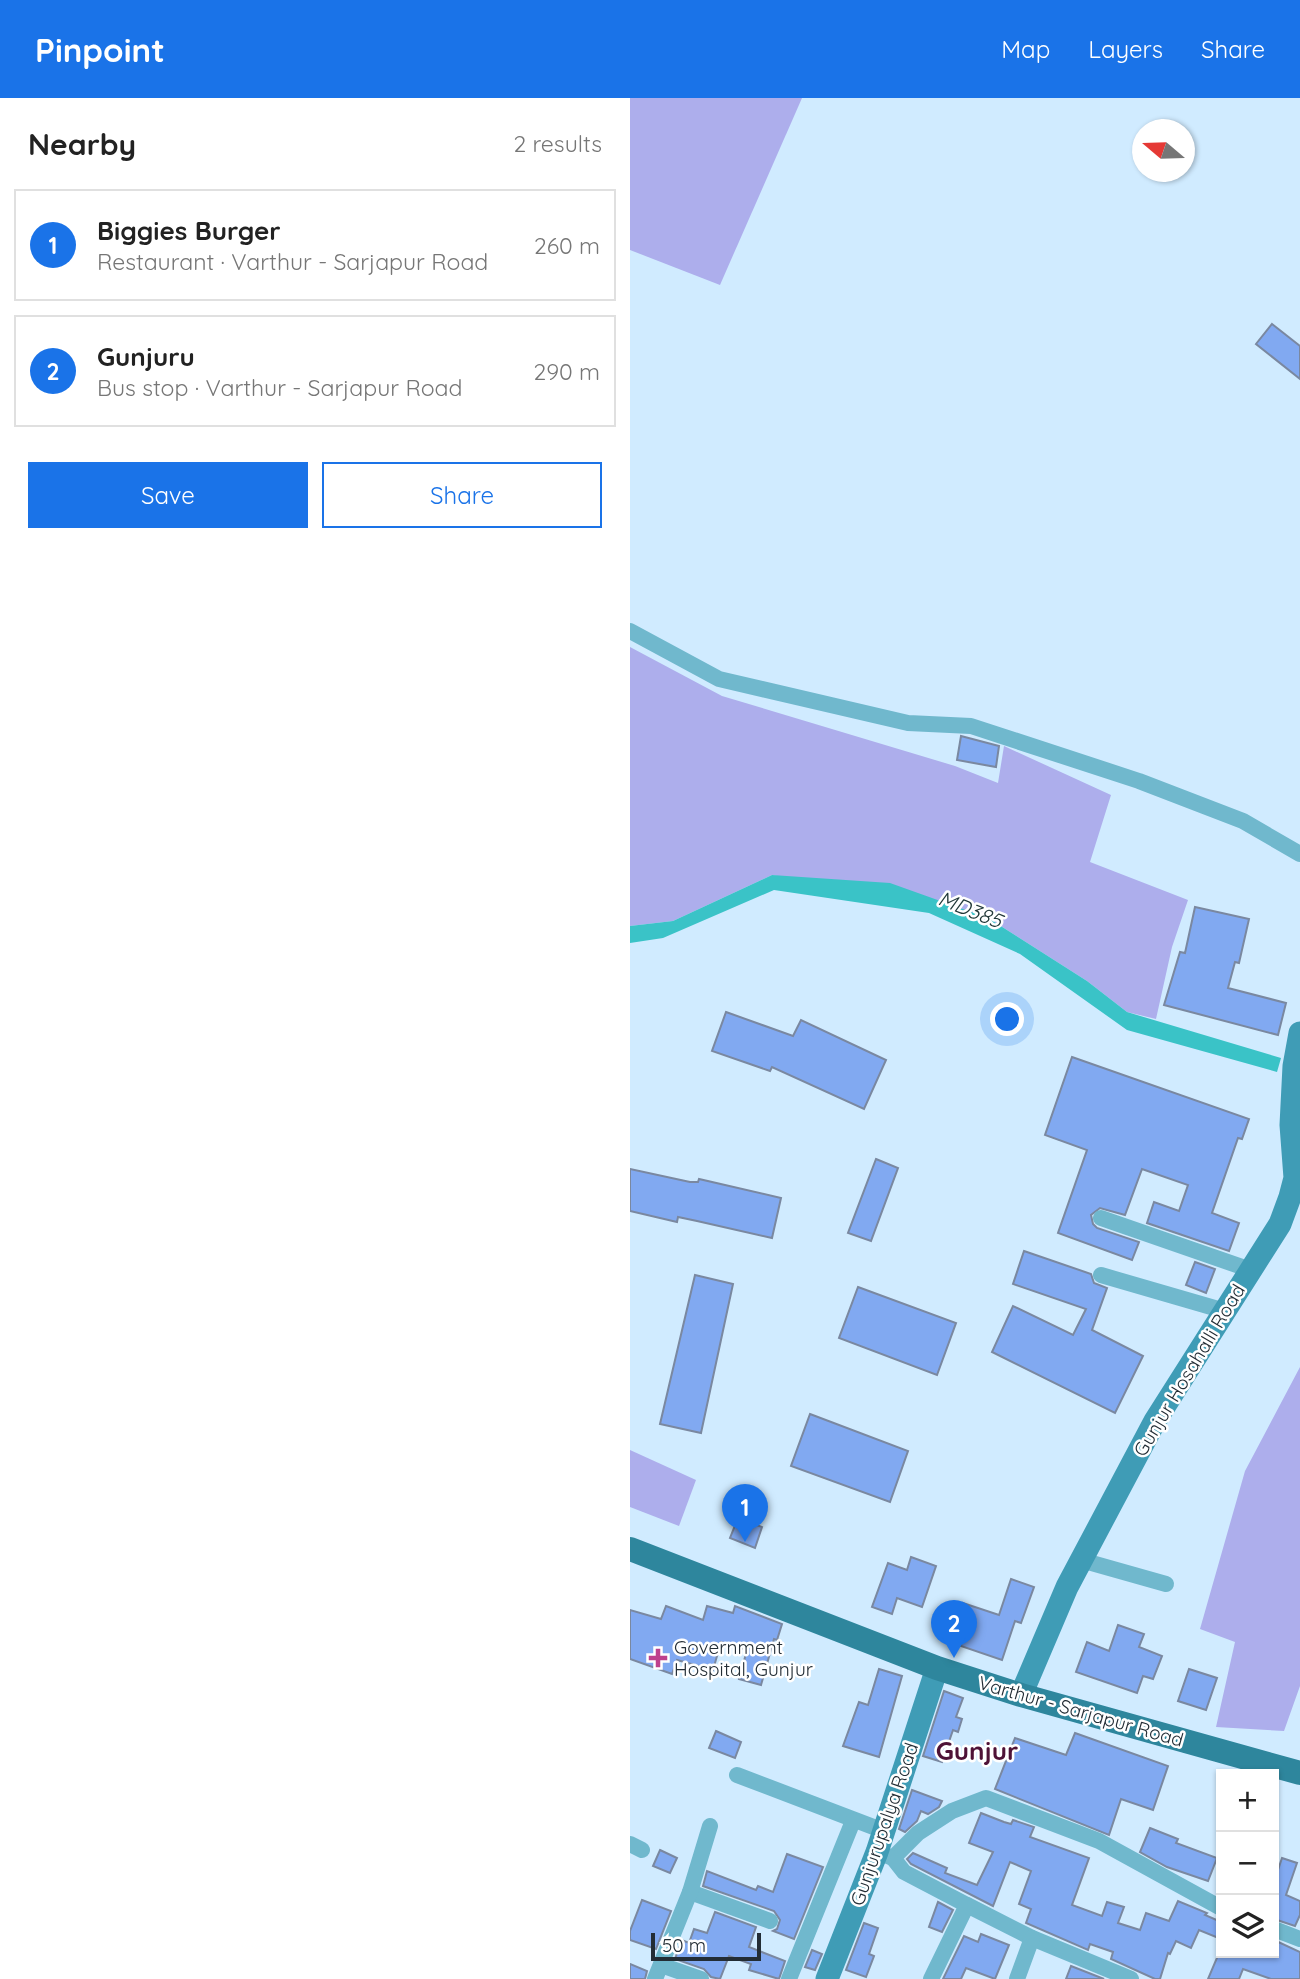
<!DOCTYPE html>
<html lang="en">
<head>
<meta charset="utf-8">
<style>
	:root { --surface:#fff; --page:#f6f6f6; --text:#222; --muted:#767676; --line:#e0e0e0; --accent:#1a73e8 }
	body { margin:0; font-family:Quicksand,sans-serif; background:var(--page); color:var(--text) }
	.controls { position:absolute; right:21px; bottom:21px; display:grid; overflow:hidden; border-radius:0px; box-shadow:0 2px 5px #0004 }
	.controls button { width:63px; height:63px; display:grid; place-items:center; padding:0; border:0; border-bottom:2px solid var(--line); background:var(--surface); color:var(--text); font:35px sans-serif }
	.compass { position:absolute; left:502px; top:21px; width:63px; height:63px; border-radius:50%; background:var(--surface); box-shadow:0 2px 5px #0004; rotate:289deg }
	.scale { position:absolute; left:21px; bottom:18px; width:110px; box-sizing:border-box; padding-left:7px; border:4px solid #232d35; border-top:0; font-size:19px; line-height:24px; white-space:nowrap; color:#232d35; -webkit-text-stroke:5px #fff; paint-order:stroke }
	.you { position:absolute; left:378px; top:922px; width:24px; height:24px; margin:-18px; border:5px solid #fff; border-radius:50%; background:#1a73e8; box-shadow:0 0 0 10px #1a73e833 }
	.badge { display:grid; place-items:center; width:46px; height:46px; border-radius:50%; background:var(--accent); color:#fff; font-size:23px; font-weight:700 }
	.pin { position:absolute; translate:-50% -58px; filter:drop-shadow(0 2px 4px #0008) }
	.pin::after { content:''; position:absolute; top:37px; width:24px; height:21px; background:inherit; clip-path:polygon(0 0,100% 0,50% 100%) }
	.list { margin:0; padding:0; list-style:none }
	h2 { display:flex; justify-content:space-between; align-items:center; height:91px; margin:0; padding:0 28px; font-size:30px }
	h2 small { font-size:23px; font-weight:400; color:var(--muted) }
	.list li { display:grid; grid-template-columns:46px 1fr auto; gap:21px; align-items:center; box-sizing:border-box; height:112px; margin:0 14px 14px; padding:0 14px; border:2px solid var(--line); border-radius:0px }
	.list b { display:block; font-size:26px; white-space:nowrap }
	.list p { margin:0; font-size:23px; white-space:nowrap; color:var(--muted) }
	.list em { font-size:23px; font-style:normal; color:var(--muted) }
	.actions { display:flex; gap:14px; padding:21px 28px }
	.actions a { flex:1; padding:16px 0; border:2px solid var(--accent); border-radius:0px; text-align:center; font-size:24px; color:var(--accent) }
	.actions .main { background:var(--accent); color:#fff }
	.icon { flex:none; width:38px; height:38px; fill:none; stroke:currentColor; stroke-width:2; stroke-linecap:round; stroke-linejoin:round }
	.map { position:relative; flex:none; width:670px; height:1881px; overflow:hidden }
	header { display:flex; align-items:center; gap:42px; box-sizing:border-box; height:98px; padding:0 35px; background:var(--accent); color:#fff }
	header strong { font-size:33px }
	nav { display:flex; gap:38px; margin-inline-start:auto; font-size:24px }
	main { display:flex }
	aside { flex:1; background:var(--surface) }
	.map>svg:first-child { display:block }
	.green { fill:#adaeec }
	.water { fill:#3ac3c7 }
	.building { fill:#81a9f1; stroke:#7a88a0; stroke-width:2 }
	.lines { fill:none; stroke-linecap:round; stroke-linejoin:round }
	.street { stroke:#70b8cd; stroke-width:16 }
	.secondary { stroke:#3f9cb6; stroke-width:23 }
	.primary { stroke:#2e869d; stroke-width:24 }
	.poi-dot { fill:#be408d; stroke:#fff; stroke-width:2.5 }
	.labels { text-anchor:middle; stroke-width:5; stroke-linejoin:round; paint-order:stroke }
	.street-label { font-size:19px; fill:#232d35; stroke:#fff }
	.poi-label { font-size:19px; fill:#232d35; stroke:#fff; text-anchor:start }
	.water-label { font-size:21px; font-style:italic; fill:#213839; stroke:#fff }
	.district-label { font-size:26px; font-weight:bold; fill:#4e1237; stroke:#fff }
</style>
</head>
<body>
<header>
<strong>Pinpoint</strong>
<nav><a>Map</a><a>Layers</a><a>Share</a></nav>
</header>
<main>
<aside>
<h2>Nearby<small>2 results</small></h2>
<ul class="list">
<li><span class="badge">1</span><div><b>Biggies Burger</b><p>Restaurant · Varthur - Sarjapur Road</p></div><em>260 m</em></li>
<li><span class="badge">2</span><div><b>Gunjuru</b><p>Bus stop · Varthur - Sarjapur Road</p></div><em>290 m</em></li>
</ul>
<div class="actions"><a class="main">Save</a><a>Share</a></div>
</aside>
<div class="map">
<svg width="670" height="1881" viewBox="0 0 670 1881">
	<rect width="100%" height="100%" fill="#d0ebff"/>
	<g class="green">
		<path d="M 0,0 L 172,0 L 90,187 L 0,152 Z"/>
		<path d="M 0,549 L 92,598 L 325,668 L 368,685 L 374,648 L 481,697 L 460,764 L 558,802 L 542,849 L 526,921 L 497,914 L 457,883 L 358,820 L 142,777 L 43,823 L 0,828 Z"/>
		<path d="M 670,1269 L 670,1588 L 654,1633 L 586,1629 L 605,1544 L 570,1531 L 615,1373 Z"/>
		<path d="M 0,1352 L 66,1382 L 49,1428 L 0,1409 Z"/>
	</g>
	<path class="water" d="M 142,777 L 260,785 L 358,820 L 457,883 L 497,914 L 651,960 L 647,974 L 497,932 L 390,856 L 299,815 L 144,792 L 33,840 L 0,845 L 0,828 L 43,823 Z"/>
	<g class="building">
		<path d="M 642,226 L 670,248 L 670,281 L 626,246 Z"/>
		<path d="M 331,638 L 369,648 L 366,669 L 327,662 Z"/>
		<path d="M 565,809 L 619,821 L 609,865 L 605,864 L 598,890 L 656,905 L 648,937 L 534,907 L 550,854 L 555,855 Z"/>
		<path d="M 96,914 L 163,938 L 171,922 L 256,962 L 234,1011 L 142,969 L 140,973 L 82,953 Z"/>
		<path d="M 442,959 L 619,1021 L 612,1041 L 608,1040 L 582,1115 L 609,1125 L 599,1153 L 517,1125 L 524,1104 L 549,1113 L 558,1087 L 512,1071 L 495,1117 L 470,1110 L 461,1117 L 463,1126 L 467,1130 L 509,1144 L 502,1162 L 428,1135 L 457,1052 L 415,1037 Z"/>
		<path d="M 246,1061 L 268,1070 L 241,1143 L 218,1135 Z"/>
		<path d="M 0,1071 L 60,1084 L 68,1084 L 69,1081 L 151,1100 L 142,1140 L 67,1123 L 48,1119 L 47,1124 L 0,1113 Z"/>
		<path d="M 394,1153 L 461,1176 L 464,1185 L 477,1190 L 462,1232 L 513,1258 L 485,1315 L 362,1254 L 383,1208 L 443,1237 L 456,1211 L 383,1186 Z"/>
		<path d="M 565,1164 L 585,1171 L 576,1195 L 556,1187 Z"/>
		<path d="M 65,1177 L 103,1186 L 71,1335 L 30,1326 Z"/>
		<path d="M 228,1189 L 326,1225 L 307,1277 L 209,1240 Z"/>
		<path d="M 180,1316 L 278,1353 L 260,1404 L 161,1368 Z"/>
		<path d="M 108,1420 L 132,1429 L 125,1450 L 100,1440 Z"/>
		<path d="M 281,1459 L 306,1468 L 292,1509 L 267,1500 L 262,1516 L 242,1509 L 258,1465 L 277,1472 Z"/>
		<path d="M 381,1481 L 404,1489 L 391,1525 L 385,1523 L 372,1562 L 319,1544 L 333,1505 L 369,1517 Z"/>
		<path d="M 36,1508 L 73,1522 L 77,1508 L 103,1515 L 105,1508 L 152,1526 L 147,1542 L 144,1541 L 131,1587 L 109,1581 L 117,1552 L 91,1544 L 83,1572 L 47,1562 L 42,1576 L 0,1561 L 0,1512 L 31,1521 Z"/>
		<path d="M 488,1527 L 514,1536 L 509,1549 L 532,1558 L 523,1581 L 513,1578 L 507,1595 L 446,1574 L 457,1544 L 479,1553 Z"/>
		<path d="M 249,1571 L 272,1578 L 249,1659 L 213,1648 L 229,1604 L 238,1607 Z"/>
		<path d="M 559,1571 L 587,1580 L 576,1612 L 548,1603 Z"/>
		<path d="M 314,1593 L 333,1600 L 326,1619 L 332,1621 L 328,1634 L 323,1632 L 312,1664 L 293,1658 Z"/>
		<path d="M 86,1633 L 111,1644 L 105,1660 L 79,1650 Z"/>
		<path d="M 445,1635 L 538,1668 L 523,1712 L 491,1701 L 479,1737 L 365,1691 L 385,1640 L 436,1657 Z"/>
		<path d="M 282,1692 L 312,1703 L 309,1709 L 298,1716 L 291,1713 L 287,1723 L 275,1734 L 269,1731 Z"/>
		<path d="M 351,1715 L 374,1724 L 381,1726 L 383,1722 L 404,1729 L 400,1739 L 459,1760 L 442,1807 L 472,1818 L 477,1804 L 494,1809 L 488,1825 L 510,1832 L 516,1815 L 539,1823 L 548,1803 L 577,1815 L 575,1817 L 591,1824 L 591,1841 L 569,1832 L 561,1850 L 546,1843 L 540,1856 L 538,1855 L 530,1881 L 525,1881 L 481,1861 L 483,1854 L 460,1846 L 458,1852 L 396,1825 L 401,1811 L 389,1806 L 401,1773 L 380,1764 L 363,1808 L 281,1766 L 277,1761 L 283,1755 L 317,1770 L 315,1775 L 347,1787 L 363,1754 L 339,1745 Z"/>
		<path d="M 520,1730 L 548,1741 L 546,1745 L 587,1760 L 578,1783 L 537,1769 L 510,1754 Z"/>
		<path d="M 30,1752 L 47,1760 L 40,1775 L 23,1768 Z"/>
		<path d="M 157,1756 L 193,1769 L 164,1841 L 143,1833 L 147,1831 L 150,1822 L 144,1813 L 73,1788 L 77,1773 L 126,1792 L 128,1788 L 143,1794 Z"/>
		<path d="M 652,1760 L 667,1765 L 656,1797 L 670,1803 L 670,1817 L 665,1828 L 644,1821 L 644,1784 Z"/>
		<path d="M 12,1802 L 41,1813 L 26,1851 L 0,1842 L 0,1833 Z"/>
		<path d="M 308,1804 L 323,1812 L 312,1834 L 299,1829 Z"/>
		<path d="M 85,1814 L 126,1829 L 119,1849 L 155,1863 L 149,1881 L 119,1872 L 121,1866 L 99,1858 L 90,1881 L 81,1879 L 74,1871 L 45,1861 L 52,1842 L 59,1845 L 64,1831 L 77,1835 Z"/>
		<path d="M 234,1825 L 248,1830 L 239,1856 L 244,1858 L 236,1879 L 216,1872 Z"/>
		<path d="M 351,1836 L 379,1847 L 365,1881 L 336,1870 L 331,1881 L 313,1881 L 334,1838 L 348,1844 Z"/>
		<path d="M 644,1842 L 670,1854 L 670,1881 L 641,1881 L 613,1871 L 609,1881 L 578,1881 L 589,1855 L 644,1855 Z"/>
		<path d="M 182,1852 L 192,1856 L 185,1872 L 175,1869 Z"/>
		<path d="M 0,1866 L 17,1873 L 15,1881 L 0,1881 Z"/>
		<path d="M 441,1868 L 474,1881 L 436,1881 Z"/>
	</g>
	<g class="lines">
		<g class="street">
			<path d="M 0,533 L 89,581 L 278,625 L 341,628 L 509,683 L 613,723 L 670,756"/>
			<path d="M 471,1120 L 621,1172"/>
			<path d="M 471,1177 L 595,1213"/>
			<path d="M 451,1462 L 536,1486"/>
			<path d="M 107,1677 L 254,1733"/>
			<path d="M 0,1746 L 12,1752"/>
			<path d="M 247,1754 L 263,1760 L 288,1735 L 322,1713 L 356,1700 L 469,1743 L 591,1810"/>
			<path d="M 263,1760 L 274,1774 L 337,1807"/>
			<path d="M 60,1794 L 140,1823"/>
			<path d="M 644,1831 L 670,1841"/>
			<path d="M 31,1867 L 71,1881"/>
			<path d="M 25,1881 L 60,1794 L 80,1728"/>
			<path d="M 159,1881 L 223,1723"/>
			<path d="M 301,1881 L 337,1807 L 402,1840 L 501,1881"/>
			<path d="M 387,1881 L 402,1840"/>
		</g>
		<g class="secondary">
			<path d="M 391,1597 L 437,1489 L 525,1323 L 650,1126 L 660,1099 L 665,1080 L 661,1027 L 664,968 L 670,935"/>
			<path d="M 197,1881 L 247,1754 L 307,1570"/>
		</g>
		<path class="primary" d="M 0,1451 L 307,1570 L 391,1597 L 670,1675"/>
	</g>
	<path class="poi-dot" d="M24.5 1549.5h7v7h7v7h-7v7h-7v-7h-7v-7h7z"/>
	<g class="labels">
		<g class="street-label">
			<text transform="translate(559 1272) rotate(-59)" y="7">Gunjur Hosahalli Road</text>
			<text transform="translate(451 1613) rotate(16)" y="7">Varthur - Sarjapur Road</text>
			<text transform="translate(254 1726) rotate(-71)" y="7">Gunjurupalya Road</text>
		</g>
		<g class="poi-label">
			<text x="44" y="1556">Government<tspan x="44" dy="22">Hospital, Gunjur</tspan></text>
		</g>
		<g class="water-label">
			<text transform="translate(340 812) rotate(22)" y="7">MD385</text>
		</g>
		<g class="district-label">
			<text x="347" y="1662">Gunjur</text>
		</g>
	</g>
</svg>
<div class="controls">
<button>+</button>
<button>−</button>
<button><svg class="icon" aria-label="layers" viewBox="0 0 24 24"><path d="M12 4l9 5-9 5-9-5zM3 14l9 5 9-5"/></svg></button>
</div>
<svg class="compass" viewBox="-18 -18 36 36"><path d="M0-13l5 13h-10z" fill="#e53935"/><path d="M0 13l5-13h-10z" fill="#767676"/></svg>
<div class="scale">50 m</div>
<div class="you"></div>
<div class="pin badge" style="left:115px;top:1444px">1</div>
<div class="pin badge" style="left:324px;top:1560px">2</div>
</div>
</main>
</body>
</html>
